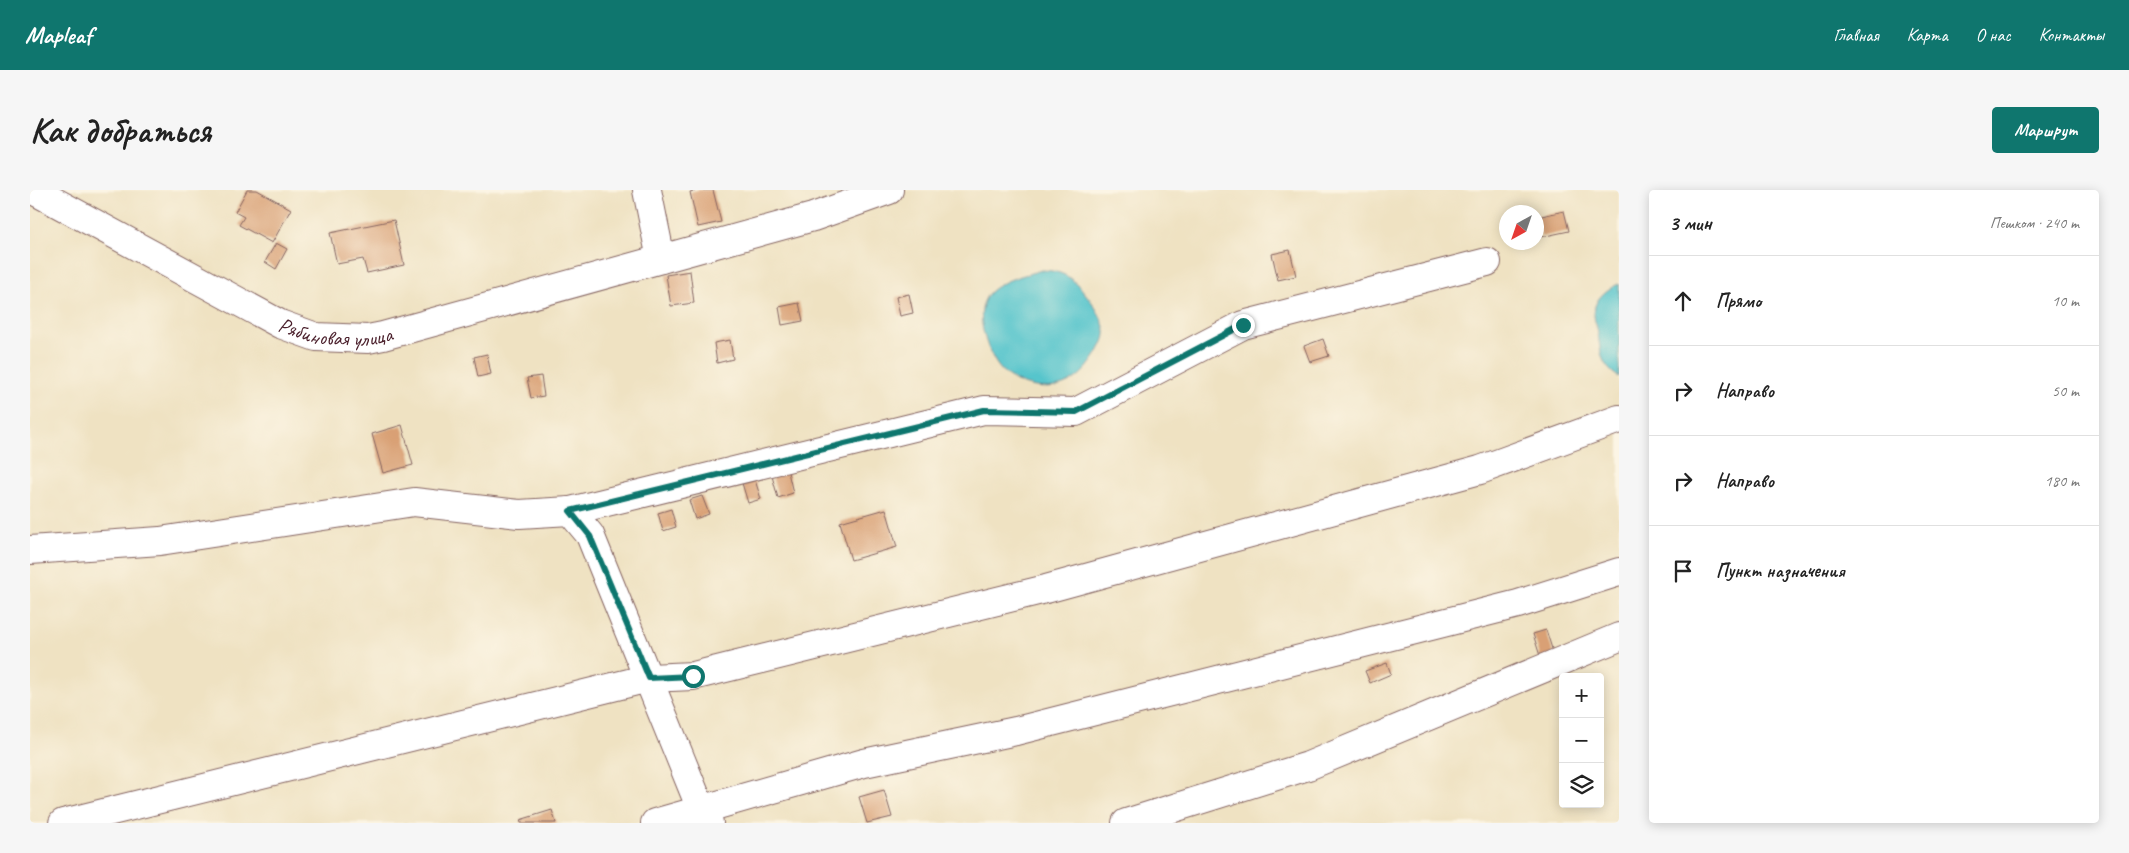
<!DOCTYPE html>
<html lang="ru">
<head>
<meta charset="utf-8">
<style>
	:root { --surface:#fff; --page:#f6f6f6; --text:#222; --muted:#767676; --line:#e0e0e0; --accent:#0f766e }
	body { margin:0; font-family:Caveat,sans-serif; background:var(--page); color:var(--text) }
	.controls { position:absolute; right:15px; bottom:15px; display:grid; overflow:hidden; border-radius:5px; box-shadow:0 2px 12px #0003 }
	.controls button { width:45px; height:45px; display:grid; place-items:center; padding:0; border:0; border-bottom:1px solid var(--line); background:var(--surface); color:var(--text); font:25px sans-serif }
	.compass { position:absolute; left:1469px; top:15px; width:45px; height:45px; border-radius:50%; background:var(--surface); box-shadow:0 2px 12px #0003; rotate:220deg }
	.stop { position:absolute; width:15px; height:15px; margin:-11px; border:4px solid #0f766e; border-radius:50%; background:#fff }
	.stop.end { background:#0f766e; border-color:#fff; box-shadow:0 1px 5px #0008 }
	.list { margin:0; padding:0; list-style:none }
	h2 { display:flex; justify-content:space-between; align-items:center; height:65px; margin:0; padding:0 20px; font-size:21px }
	h2 small { font-size:16px; font-weight:400; color:var(--muted) }
	.list li { display:grid; grid-template-columns:32px 1fr auto; gap:15px; align-items:center; box-sizing:border-box; height:90px; padding:0 20px; border-top:1px solid var(--line) }
	.list b { display:block; font-size:19px; white-space:nowrap }
	.list em { font-size:16px; font-style:normal; color:var(--muted) }
	.icon { flex:none; width:28px; height:28px; fill:none; stroke:currentColor; stroke-width:2; stroke-linecap:round; stroke-linejoin:round }
	.map { position:relative; flex:none; width:1589px; height:633px; overflow:hidden; border-radius:5px }
	header { display:flex; align-items:center; gap:30px; box-sizing:border-box; height:70px; padding:0 25px; background:var(--accent); color:#fff }
	header strong { font-size:24px }
	nav { display:flex; gap:28px; margin-inline-start:auto; font-size:18px }
	.intro { display:flex; align-items:center; justify-content:space-between; box-sizing:border-box; height:120px; padding:0 30px }
	h1 { margin:0; font-size:35px }
	.button { padding:12px 22px; border-radius:5px; background:var(--accent); color:#fff; font-size:18px; font-weight:700 }
	main { display:flex; gap:30px; padding:0 30px }
	aside { flex:1; background:var(--surface); border-radius:5px; box-shadow:0 2px 12px #0003 }
	.map>svg:first-child { display:block }
	.water { fill:#57c5cc; stroke:#50727c }
	.building { fill:#d9a075 }
	.lines { fill:none; stroke-linecap:round; stroke-linejoin:round }
	.minor-casing { stroke:#846360; stroke-width:30 }
	.minor { stroke:#fff; stroke-width:28 }
	.route { stroke:#0f766e; stroke-width:6 }
	.labels { text-anchor:middle; stroke-width:4.5; stroke-linejoin:round; paint-order:stroke }
	.street-label { font-size:21px; fill:#4a1f2b; stroke:#fcf5e5 }
</style>
</head>
<body>
<header>
<strong>Mapleaf</strong>
<nav><a>Главная</a><a>Карта</a><a>О нас</a><a>Контакты</a></nav>
</header>
<div class="intro"><h1>Как добраться</h1><a class="button">Маршрут</a></div>
<main>
<div class="map">
<svg width="1589" height="633" viewBox="0 0 1589 633">
	<rect width="100%" height="100%" fill="#fcf5e5"/>
	<filter id="ink" filterUnits="userSpaceOnUse"><feTurbulence type="fractalNoise" baseFrequency=".02" numOctaves="2"/><feDisplacementMap in="SourceGraphic" scale="10" xChannelSelector="R" yChannelSelector="G"/><feConvolveMatrix kernelMatrix="1 2 1 2 8 2 1 2 1" color-interpolation-filters="sRGB"/></filter>
	<filter id="wash" filterUnits="userSpaceOnUse"><feTurbulence type="fractalNoise" baseFrequency=".0096" numOctaves="4" result="noise"/><feDisplacementMap in="SourceGraphic" scale="20" xChannelSelector="R" yChannelSelector="G"/><feGaussianBlur stdDeviation="1.12" result="paint"/><feColorMatrix in="noise" values="0 0 0 0 0 0 0 0 0 0 0 0 0 0 0 0 0 1.4 0 .05"/><feComposite in="paint" operator="in"/></filter>
	<g filter="url(#wash)">
		<rect width="100%" height="100%" fill="#efe2c2"/>
		<g class="water">
			<path d="M 1012,80 C 1035,81 1044,89 1058,107 C 1065,116 1073,129 1075,141 C 1076,148 1071,156 1068,162 C 1062,172 1053,184 1043,190 C 1020,206 980,196 966,173 C 955,155 943,120 960,102 C 974,89 995,85 1012,80 Z"/>
			<path d="M 1589,94 L 1589,187 C 1571,176 1571,164 1568,144 C 1568,138 1564,131 1564,125 C 1563,110 1576,99 1589,94 Z"/>
		</g>
		<g id="blocks">
			<g class="building">
				<path d="M 217,0 L 227,0 L 261,19 L 242,53 L 209,35 L 214,27 L 205,22 Z"/>
				<path d="M 667,0 L 683,0 L 691,32 L 668,37 L 660,2 Z"/>
				<path d="M 1534,21 L 1539,41 L 1511,47 L 1507,27 Z"/>
				<path d="M 364,30 L 374,75 L 337,83 L 333,69 L 307,74 L 300,43 Z"/>
				<path d="M 246,53 L 257,59 L 246,79 L 235,72 Z"/>
				<path d="M 1260,60 L 1266,86 L 1248,90 L 1242,64 Z"/>
				<path d="M 660,81 L 664,113 L 641,116 L 636,85 Z"/>
				<path d="M 879,104 L 883,123 L 870,126 L 866,107 Z"/>
				<path d="M 769,113 L 773,131 L 752,135 L 749,117 Z"/>
				<path d="M 1293,149 L 1299,166 L 1280,172 L 1274,156 Z"/>
				<path d="M 700,150 L 703,169 L 687,173 L 684,153 Z"/>
				<path d="M 457,164 L 461,184 L 448,187 L 444,167 Z"/>
				<path d="M 511,186 L 514,206 L 501,208 L 497,188 Z"/>
				<path d="M 372,235 L 383,275 L 353,283 L 342,244 Z"/>
				<path d="M 758,282 L 763,303 L 748,308 L 742,286 Z"/>
				<path d="M 725,290 L 731,309 L 718,313 L 712,293 Z"/>
				<path d="M 672,306 L 679,324 L 665,329 L 659,310 Z"/>
				<path d="M 641,319 L 646,337 L 633,341 L 628,323 Z"/>
				<path d="M 856,319 L 867,357 L 821,370 L 810,332 Z"/>
				<path d="M 1516,440 L 1524,465 L 1511,469 L 1503,444 Z"/>
				<path d="M 1357,473 L 1361,484 L 1340,493 L 1335,481 Z"/>
				<path d="M 854,600 L 862,627 L 837,633 L 829,607 Z"/>
				<path d="M 522,620 L 526,633 L 491,633 L 490,630 Z"/>
			</g>
		</g>
	</g>
	<g filter="url(#ink)">
		<use href="#blocks" fill-opacity="0" stroke="#846360" stroke-width="1"/>
		<g class="lines">
			<g class="minor-casing">
				<g id="minor">
					<path id="s1" d="M 3,0 L 250,134 L 286,147 L 338,149 L 353,146 L 783,27 L 859,0"/>
					<path d="M 617,0 L 631,69"/>
					<path d="M 540,321 L 954,220 L 1046,222 L 1213,135 L 1457,72"/>
					<path d="M 0,360 L 130,351 L 384,312 L 489,324 L 540,321 L 560,345 L 671,619 L 679,633"/>
					<path d="M 33,633 L 619,488 L 663,486 L 1016,399 L 1450,280 L 1589,229"/>
					<path d="M 625,633 L 834,573 L 986,541 L 1488,414 L 1589,382"/>
					<path d="M 1096,633 L 1278,576 L 1589,447"/>
				</g>
			</g>
			<use href="#minor" class="minor"/>
		</g>
	</g>
	<g class="lines" filter="url(#ink)">
		<path class="route" d="M 663,486 L 619,488 L 560,346 L 540,321 L 954,220 L 1046,222 L 1213,135"/>
	</g>
	<g class="labels">
		<g class="street-label">
			<text dy="7" stroke="none"><textPath href="#s1" startOffset="338">Рябиновая улица</textPath></text>
		</g>
	</g>
</svg>
<div class="controls">
<button>+</button>
<button>−</button>
<button><svg class="icon" aria-label="layers" viewBox="0 0 24 24"><path d="M12 4l9 5-9 5-9-5zM3 14l9 5 9-5"/></svg></button>
</div>
<svg class="compass" viewBox="-18 -18 36 36"><path d="M0-13l5 13h-10z" fill="#e53935"/><path d="M0 13l5-13h-10z" fill="#767676"/></svg>
<div class="stop" style="left:663px;top:486px"></div>
<div class="stop end" style="left:1213px;top:135px"></div>
</div>
<aside>
<h2>3 мин<small>Пешком · 240 m</small></h2>
<ul class="list">
<li><svg class="icon" aria-label="ahead" viewBox="0 0 24 24"><path d="M12 20V5M6 11l6-6 6 6"/></svg><div><b>Прямо</b></div><em>10 m</em></li>
<li><svg class="icon" aria-label="right" viewBox="0 0 24 24"><path d="M7 20v-9h11M14 6l5 5-5 5"/></svg><div><b>Направо</b></div><em>50 m</em></li>
<li><svg class="icon" aria-label="right" viewBox="0 0 24 24"><path d="M7 20v-9h11M14 6l5 5-5 5"/></svg><div><b>Направо</b></div><em>180 m</em></li>
<li><svg class="icon" aria-label="arrive" viewBox="0 0 24 24"><path d="M6 21V4h12l-3 4 3 4H6"/></svg><div><b>Пункт назначения</b></div></li>
</ul>
</aside>
</main>
</body>
</html>
